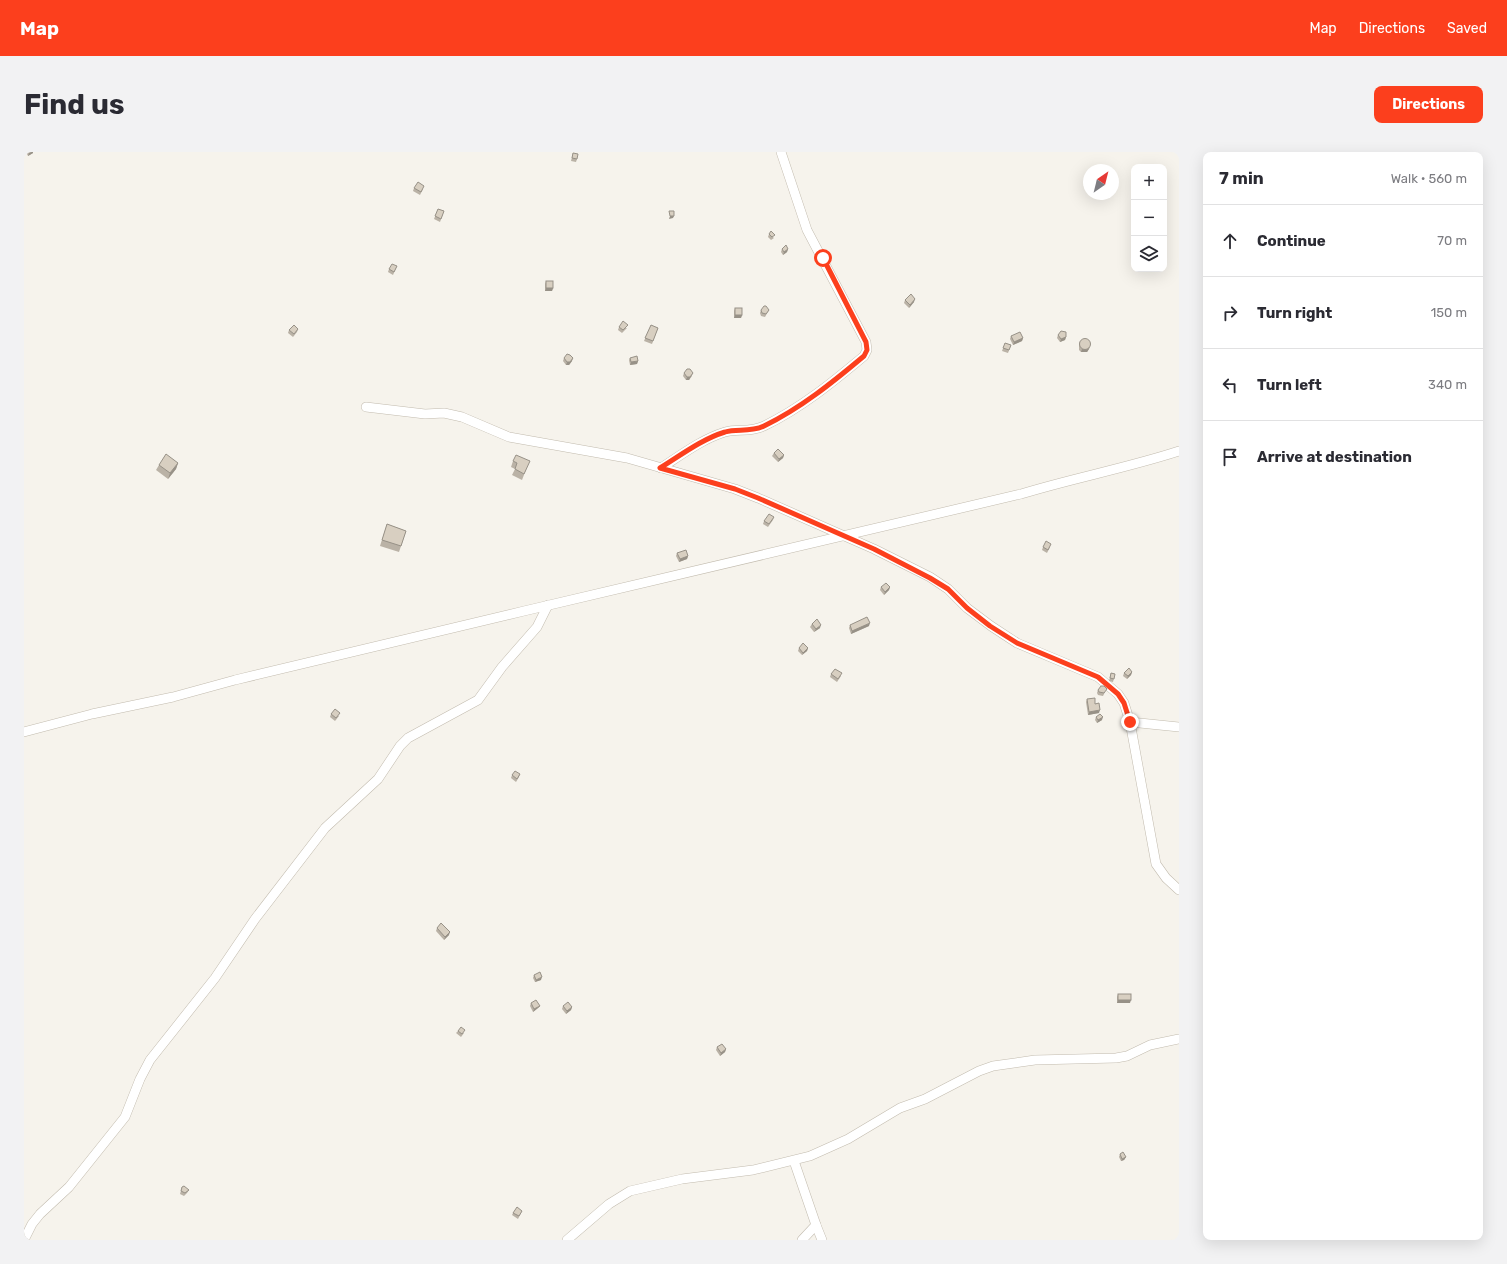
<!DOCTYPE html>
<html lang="en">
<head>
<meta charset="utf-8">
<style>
	:root { --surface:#fff; --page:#f2f2f3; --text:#2b2b33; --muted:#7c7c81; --line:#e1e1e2; --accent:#fc3f1d }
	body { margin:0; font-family:Rubik,sans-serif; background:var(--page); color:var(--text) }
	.controls { position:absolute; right:12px; top:12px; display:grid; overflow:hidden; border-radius:8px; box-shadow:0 4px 16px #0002 }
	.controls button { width:36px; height:36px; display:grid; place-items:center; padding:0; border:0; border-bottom:1px solid var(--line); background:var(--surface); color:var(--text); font:20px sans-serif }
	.compass { position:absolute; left:1059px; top:12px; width:36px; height:36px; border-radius:50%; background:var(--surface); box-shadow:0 4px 16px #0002; rotate:35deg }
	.stop { position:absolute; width:12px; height:12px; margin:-9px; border:3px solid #fc3f1d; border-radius:50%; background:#fff }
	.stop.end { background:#fc3f1d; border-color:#fff; box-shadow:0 1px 4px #0008 }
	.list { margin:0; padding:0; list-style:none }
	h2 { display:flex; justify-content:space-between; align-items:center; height:52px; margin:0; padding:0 16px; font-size:17px }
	h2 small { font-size:13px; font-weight:400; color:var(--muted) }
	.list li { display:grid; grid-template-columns:26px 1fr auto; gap:12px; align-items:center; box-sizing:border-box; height:72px; padding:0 16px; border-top:1px solid var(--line) }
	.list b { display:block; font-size:15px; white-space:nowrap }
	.list em { font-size:13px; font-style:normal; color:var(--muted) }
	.icon { flex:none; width:22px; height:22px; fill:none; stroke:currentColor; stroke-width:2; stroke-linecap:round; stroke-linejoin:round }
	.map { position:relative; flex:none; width:1155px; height:1088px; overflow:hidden; border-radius:8px }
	header { display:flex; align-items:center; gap:24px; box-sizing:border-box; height:56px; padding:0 20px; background:var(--accent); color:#fff }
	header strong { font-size:19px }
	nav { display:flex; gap:22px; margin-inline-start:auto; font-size:14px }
	.intro { display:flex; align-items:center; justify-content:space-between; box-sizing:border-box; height:96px; padding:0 24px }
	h1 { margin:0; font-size:28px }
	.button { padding:10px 18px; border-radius:8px; background:var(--accent); color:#fff; font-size:14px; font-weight:700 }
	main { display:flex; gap:24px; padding:0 24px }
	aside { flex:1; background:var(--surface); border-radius:8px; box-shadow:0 4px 16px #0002 }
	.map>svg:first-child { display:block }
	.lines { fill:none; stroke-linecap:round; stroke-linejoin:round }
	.minor-casing { stroke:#c2bbae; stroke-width:10 }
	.minor { stroke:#fff; stroke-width:9 }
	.wall { fill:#bab2a6 }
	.shaded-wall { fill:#979187 }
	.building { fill:#d8cfc1; stroke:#979187 }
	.route { stroke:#fc3f1d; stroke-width:5 }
</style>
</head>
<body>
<header>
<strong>Map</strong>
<nav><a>Map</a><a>Directions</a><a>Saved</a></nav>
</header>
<div class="intro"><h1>Find us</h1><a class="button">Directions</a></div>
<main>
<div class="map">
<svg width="1155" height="1088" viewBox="0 0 1155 1088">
	<rect width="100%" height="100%" fill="#f6f3ec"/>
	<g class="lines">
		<g class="minor-casing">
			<g id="minor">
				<path d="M 342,255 L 401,262 L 420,261 L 438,265 L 485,285 L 603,306 L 711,337 L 734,346 L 850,397 L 906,425 L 924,437 L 943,456 L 967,474 L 993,491 L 1074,525 L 1094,542 L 1100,551 L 1106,570 L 1132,712 L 1142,726 L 1155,738"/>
				<path d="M 637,316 C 657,303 678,287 701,280 C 713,276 725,281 740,274 C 777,256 809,230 840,204 L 843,198 L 842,190 L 783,78 L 757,0"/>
				<path d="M 1106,570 L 1155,575"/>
				<path d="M 0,580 L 68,562 L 149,545 L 211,528 L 500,459 L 997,342 C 1049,326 1103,316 1155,299"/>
				<path d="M 770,1009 L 792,1073 L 778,1088"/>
				<path d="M 792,1073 L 798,1088"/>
				<path d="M 0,1088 L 8,1072 L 16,1062 L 45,1035 L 101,965 L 116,927 L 126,908 L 191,826 L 231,767 L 301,676 L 354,627 L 376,594 L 384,586 L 454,548 L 478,515 L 513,475 L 524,453"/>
				<path d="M 543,1088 L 585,1052 L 606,1039 L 658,1027 L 729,1018 L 786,1004 L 824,987 L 876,956 L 901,947 L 955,919 L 969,914 L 1011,908 L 1092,906 L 1103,904 L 1126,893 L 1155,887"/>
			</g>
		</g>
		<use href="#minor" class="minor"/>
	</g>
	<g class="wall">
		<path d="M 2,0 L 9,0 L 9,1 L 4,4 Z"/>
		<path d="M 549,1 L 553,7 L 552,10 L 547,9 Z"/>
		<path d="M 390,36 L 399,37 L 396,43 L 389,39 Z"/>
		<path d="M 414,57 L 420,59 L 416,70 L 410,67 Z"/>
		<path d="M 745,82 L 750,86 L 747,88 L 744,85 Z"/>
		<path d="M 758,97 L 764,97 L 763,100 L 759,103 L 757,100 Z"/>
		<path d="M 373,114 L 369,123 L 364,120 L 365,117 Z"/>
		<path d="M 522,129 L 529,136 L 528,139 L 521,139 L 521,132 Z"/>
		<path d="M 881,148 L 890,150 L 885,156 L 880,151 Z"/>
		<path d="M 711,156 L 718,163 L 717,166 L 710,166 L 710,159 Z"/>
		<path d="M 737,158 L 745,158 L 741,165 L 737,164 L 736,161 Z"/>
		<path d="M 627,173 L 634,176 L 628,192 L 620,189 Z"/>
		<path d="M 595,175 L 603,176 L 598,181 L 594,178 Z"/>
		<path d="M 274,177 L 273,180 L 269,185 L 264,181 L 265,178 Z"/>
		<path d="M 1034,183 L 1042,185 L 1041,188 L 1036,190 L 1033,186 Z"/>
		<path d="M 987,184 L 999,186 L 998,189 L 989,193 L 986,187 Z"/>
		<path d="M 1056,189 L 1065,197 L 1063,200 L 1057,200 L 1055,198 L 1055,192 Z"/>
		<path d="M 981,191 L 987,193 L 984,201 L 978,199 Z"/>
		<path d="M 540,206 L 548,209 L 545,213 L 542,213 L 539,209 Z"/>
		<path d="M 606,206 L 614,209 L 613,212 L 606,213 L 605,208 Z"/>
		<path d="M 660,221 L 668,224 L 665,228 L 662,228 L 659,224 Z"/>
		<path d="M 750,301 L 760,303 L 759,306 L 754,310 L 748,304 Z"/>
		<path d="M 489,309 L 503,315 L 498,328 L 488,323 L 491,317 L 487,315 Z"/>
		<path d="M 154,311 L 152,317 L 144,327 L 132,318 L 135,313 Z"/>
		<path d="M 750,365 L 749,368 L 744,375 L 739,372 L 740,369 Z"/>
		<path d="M 363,372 L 382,379 L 375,400 L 356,394 Z"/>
		<path d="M 1019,395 L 1026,395 L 1023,401 L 1018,398 Z"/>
		<path d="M 653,401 L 664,404 L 663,407 L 655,410 L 652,404 Z"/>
		<path d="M 857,435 L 866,435 L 865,438 L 860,443 L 856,438 Z"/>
		<path d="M 788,472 L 796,476 L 790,480 L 786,475 Z"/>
		<path d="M 826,473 L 845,474 L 827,482 L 825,476 Z"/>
		<path d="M 775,496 L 784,496 L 783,499 L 778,503 L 774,499 Z"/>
		<path d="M 1108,520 L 1107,523 L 1103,527 L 1099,524 L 1100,521 Z"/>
		<path d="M 1087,521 L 1091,522 L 1089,530 L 1085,529 Z"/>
		<path d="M 807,522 L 817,524 L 813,530 L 806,525 Z"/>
		<path d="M 1074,538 L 1081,540 L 1079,544 L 1074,543 L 1073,541 Z"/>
		<path d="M 1063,547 L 1075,561 L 1064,563 L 1062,550 Z"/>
		<path d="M 307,562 L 315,564 L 311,569 L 306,565 Z"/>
		<path d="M 1072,565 L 1078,568 L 1073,571 L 1071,568 Z"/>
		<path d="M 496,622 L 495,625 L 492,630 L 487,626 L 488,623 Z"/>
		<path d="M 413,776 L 425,783 L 420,788 L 412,779 Z"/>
		<path d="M 510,823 L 517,828 L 511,830 L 509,826 Z"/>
		<path d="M 1094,842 L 1106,851 L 1093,851 L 1093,845 Z"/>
		<path d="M 507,851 L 516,854 L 514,856 L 509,860 L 506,854 Z"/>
		<path d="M 539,854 L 548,855 L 547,858 L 542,862 L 538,857 Z"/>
		<path d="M 434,879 L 440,881 L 437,885 L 432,881 Z"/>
		<path d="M 693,895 L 702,897 L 701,900 L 696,904 L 692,898 Z"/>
		<path d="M 1096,1002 L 1102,1005 L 1100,1008 L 1097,1009 L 1095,1005 Z"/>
		<path d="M 158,1035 L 165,1038 L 163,1041 L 160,1044 L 156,1042 Z"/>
		<path d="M 498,1059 L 494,1067 L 488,1063 L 489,1061 Z"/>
	</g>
	<g class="shaded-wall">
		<path d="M 7,0 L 9,0 L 9,1 L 4,4 L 5,1 Z"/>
		<path d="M 646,64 L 650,64 L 649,66 L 645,67 Z"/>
		<path d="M 764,97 L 763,100 L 759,103 L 760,100 Z"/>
		<path d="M 522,136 L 529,136 L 528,139 L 521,139 Z"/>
		<path d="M 891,147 L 890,150 L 885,156 L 886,153 Z"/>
		<path d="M 711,163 L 718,163 L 717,166 L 710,166 Z"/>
		<path d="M 1042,185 L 1041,188 L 1036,190 L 1037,187 Z"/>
		<path d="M 999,186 L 998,189 L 989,193 L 990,190 Z"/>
		<path d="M 1066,195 L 1065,197 L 1063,200 L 1057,200 L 1058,197 Z"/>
		<path d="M 549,206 L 548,209 L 545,213 L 542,213 L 543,210 Z"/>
		<path d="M 614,209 L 613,212 L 606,213 L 607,210 Z"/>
		<path d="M 669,221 L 665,228 L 662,228 L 663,225 Z"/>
		<path d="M 760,303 L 759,306 L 754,310 L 755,307 Z"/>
		<path d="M 154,311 L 152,317 L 144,327 L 146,321 Z"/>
		<path d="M 664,404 L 663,407 L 655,410 L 656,407 Z"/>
		<path d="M 866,435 L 865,438 L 860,443 L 861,440 Z"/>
		<path d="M 846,471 L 845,474 L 827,482 L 828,479 Z"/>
		<path d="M 797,473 L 796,476 L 790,480 L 792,477 Z"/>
		<path d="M 784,496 L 783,499 L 778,503 L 779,501 Z"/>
		<path d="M 1108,520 L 1107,523 L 1103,527 L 1104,524 Z"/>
		<path d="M 1076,558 L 1075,561 L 1064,563 L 1065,560 Z"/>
		<path d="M 1079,565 L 1078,568 L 1073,571 L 1074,568 Z"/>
		<path d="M 426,780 L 425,783 L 420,788 L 421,785 Z"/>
		<path d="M 518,825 L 517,828 L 511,830 L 512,828 Z"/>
		<path d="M 1094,848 L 1107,848 L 1106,851 L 1093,851 Z"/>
		<path d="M 516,854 L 514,856 L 509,860 L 510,857 Z"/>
		<path d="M 548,855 L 547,858 L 542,862 L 543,859 Z"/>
		<path d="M 702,897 L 701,900 L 696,904 L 697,901 Z"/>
		<path d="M 1102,1005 L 1100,1008 L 1097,1009 L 1098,1007 Z"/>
	</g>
	<g class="building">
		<path d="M 549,1 L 554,2 L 553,7 L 548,6 Z"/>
		<path d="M 394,30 L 400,34 L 397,40 L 390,36 Z"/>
		<path d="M 414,57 L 420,59 L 417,67 L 411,64 Z"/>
		<path d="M 645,59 L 650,59 L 650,64 L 646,64 Z"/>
		<path d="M 747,79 L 751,83 L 748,85 L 745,82 Z"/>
		<path d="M 762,93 L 764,97 L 760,100 L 758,97 Z"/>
		<path d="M 368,112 L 373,114 L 370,120 L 365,117 Z"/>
		<rect x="522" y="129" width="7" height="7"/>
		<path d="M 887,142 L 891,147 L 886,153 L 881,148 Z"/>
		<path d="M 740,154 L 742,154 L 745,158 L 742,162 L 738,161 L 737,158 Z"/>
		<rect x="711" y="156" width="7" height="7"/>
		<path d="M 599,169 L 604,173 L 599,178 L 595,175 Z"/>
		<path d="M 270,173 L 274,177 L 270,182 L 265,178 Z"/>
		<path d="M 627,173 L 634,176 L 629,189 L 621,186 Z"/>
		<path d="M 1037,179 L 1042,180 L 1042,185 L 1037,187 L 1034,183 Z"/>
		<path d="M 996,180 L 999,186 L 990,190 L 987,184 Z"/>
		<circle cx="1061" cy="192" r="5.5"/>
		<path d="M 981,191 L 987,193 L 985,198 L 979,196 Z"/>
		<path d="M 543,202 L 546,203 L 549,206 L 546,210 L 543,210 L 540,206 Z"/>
		<path d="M 613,204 L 614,209 L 607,210 L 606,206 Z"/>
		<path d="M 663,217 L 666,217 L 669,221 L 666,225 L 663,225 L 660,221 Z"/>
		<path d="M 754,297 L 760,303 L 755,307 L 750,301 Z"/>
		<path d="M 142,302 L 154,311 L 146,321 L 135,313 Z"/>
		<path d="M 492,303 L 506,309 L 500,322 L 491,317 L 493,311 L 489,309 Z"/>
		<path d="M 745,362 L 750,365 L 745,372 L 740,369 Z"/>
		<path d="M 363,372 L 382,379 L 377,394 L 358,388 Z"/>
		<path d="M 1022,389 L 1027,392 L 1024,398 L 1019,395 Z"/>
		<path d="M 662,398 L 664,404 L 656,407 L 653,401 Z"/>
		<path d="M 862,431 L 866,435 L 861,440 L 857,435 Z"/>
		<path d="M 843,465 L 846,471 L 828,479 L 826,473 Z"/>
		<path d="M 793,467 L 797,473 L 792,477 L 788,472 Z"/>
		<path d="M 779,491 L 784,496 L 779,501 L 775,496 Z"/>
		<path d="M 1105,516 L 1108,520 L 1104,524 L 1100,521 Z"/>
		<path d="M 811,517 L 818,521 L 814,527 L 807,522 Z"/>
		<path d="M 1087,521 L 1091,522 L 1090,527 L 1086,526 Z"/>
		<path d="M 1077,534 L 1080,534 L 1083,537 L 1080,541 L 1075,540 L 1074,538 Z"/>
		<path d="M 1071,546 L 1071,552 L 1075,551 L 1076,558 L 1065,560 L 1063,547 Z"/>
		<path d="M 311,557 L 316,561 L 312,566 L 307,562 Z"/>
		<path d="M 1076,562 L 1079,565 L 1074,568 L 1072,565 Z"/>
		<path d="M 491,619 L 496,622 L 493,627 L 488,623 Z"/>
		<path d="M 417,771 L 426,780 L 421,785 L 413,776 Z"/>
		<path d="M 516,820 L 518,825 L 512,828 L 510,823 Z"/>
		<rect x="1094" y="842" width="13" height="6"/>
		<path d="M 512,848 L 516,854 L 510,857 L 507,851 Z"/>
		<path d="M 544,850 L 548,855 L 543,859 L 539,854 Z"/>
		<path d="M 437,875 L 441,878 L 438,882 L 434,879 Z"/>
		<path d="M 698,892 L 702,897 L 697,901 L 693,895 Z"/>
		<path d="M 1099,1000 L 1102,1005 L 1098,1007 L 1096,1002 Z"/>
		<path d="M 160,1034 L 165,1038 L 161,1041 L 157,1039 L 158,1035 Z"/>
		<path d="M 493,1055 L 498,1059 L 495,1064 L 489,1061 Z"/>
	</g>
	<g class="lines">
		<path class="route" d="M 799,106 L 842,190 L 843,198 L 840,204 C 809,230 777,256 740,274 C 725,281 713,276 701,280 C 678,287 657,303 636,316 L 711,337 L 734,346 L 850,397 L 906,426 L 924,437 L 943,456 L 966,474 L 993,491 L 1074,525 L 1094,542 L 1100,551 L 1106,570"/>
	</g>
</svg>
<div class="controls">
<button>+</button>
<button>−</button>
<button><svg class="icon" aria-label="layers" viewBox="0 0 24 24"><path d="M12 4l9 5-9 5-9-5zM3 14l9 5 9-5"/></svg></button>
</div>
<svg class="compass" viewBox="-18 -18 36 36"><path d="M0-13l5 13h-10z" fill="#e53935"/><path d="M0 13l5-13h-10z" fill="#7c7c81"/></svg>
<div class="stop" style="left:799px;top:106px"></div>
<div class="stop end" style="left:1106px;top:570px"></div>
</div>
<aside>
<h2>7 min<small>Walk · 560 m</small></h2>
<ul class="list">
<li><svg class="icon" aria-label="ahead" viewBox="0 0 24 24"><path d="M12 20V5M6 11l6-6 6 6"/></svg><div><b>Continue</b></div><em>70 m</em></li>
<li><svg class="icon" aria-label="right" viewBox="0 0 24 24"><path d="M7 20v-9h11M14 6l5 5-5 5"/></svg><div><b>Turn right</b></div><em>150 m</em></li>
<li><svg class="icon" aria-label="left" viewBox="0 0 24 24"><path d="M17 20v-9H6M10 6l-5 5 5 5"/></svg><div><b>Turn left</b></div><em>340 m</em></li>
<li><svg class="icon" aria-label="arrive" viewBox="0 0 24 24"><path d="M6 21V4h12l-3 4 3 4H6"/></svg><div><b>Arrive at destination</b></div></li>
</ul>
</aside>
</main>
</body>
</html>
